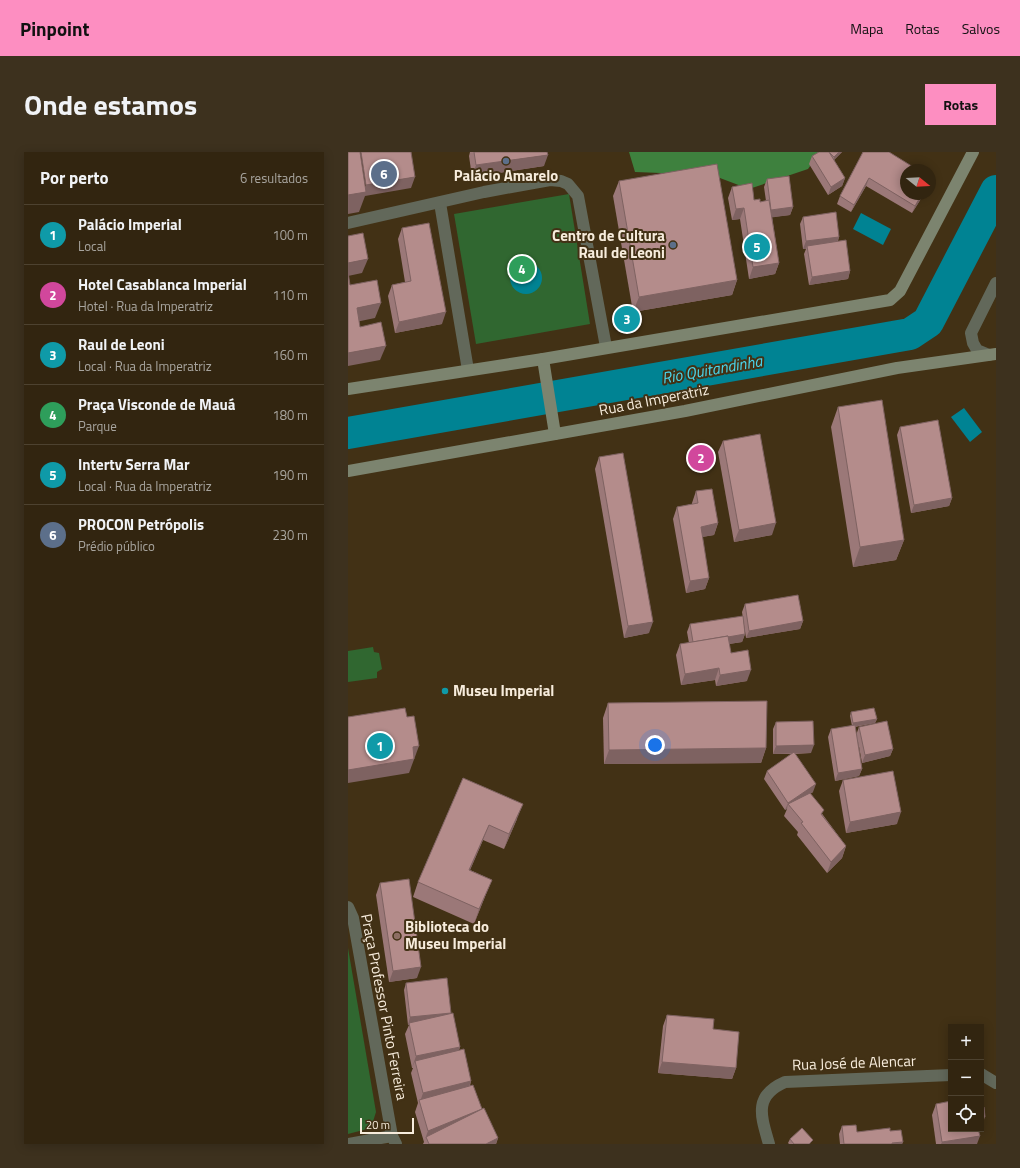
<!DOCTYPE html>
<html lang="pt">
<head>
<meta charset="utf-8">
<style>
	:root { --surface:#322510; --page:#3d311e; --text:#f1f3f6; --muted:#a8a59f; --line:#4d4230; --accent:#fd8ec1 }
	body { margin:0; font-family:"Titillium Web",sans-serif; background:var(--page); color:var(--text) }
	.controls { position:absolute; right:12px; bottom:12px; display:grid; overflow:hidden; border-radius:0px; box-shadow:0 2px 10px #0003 }
	.controls button { width:36px; height:36px; display:grid; place-items:center; padding:0; border:0; border-bottom:1px solid var(--line); background:var(--surface); color:var(--text); font:20px sans-serif }
	.compass { position:absolute; left:552px; top:12px; width:36px; height:36px; border-radius:50%; background:var(--surface); box-shadow:0 2px 10px #0003; rotate:108deg }
	.scale { position:absolute; left:12px; bottom:10px; width:54px; box-sizing:border-box; padding-left:4px; border:2px solid #f7ecdc; border-top:0; font-size:11px; line-height:14px; white-space:nowrap; color:#f7ecdc; -webkit-text-stroke:3px #423115; paint-order:stroke }
	.you { position:absolute; left:307px; top:593px; width:14px; height:14px; margin:-10px; border:3px solid #fff; border-radius:50%; background:#1a73e8; box-shadow:0 0 0 6px #1a73e833 }
	.badge { display:grid; place-items:center; width:26px; height:26px; border-radius:50%; background:var(--accent); color:#fff; font-size:13px; font-weight:700 }
	.pin { position:absolute; translate:-50% -50%; border:2px solid #fff; box-shadow:0 1px 4px #0006 }
	.list { margin:0; padding:0; list-style:none }
	h2 { display:flex; justify-content:space-between; align-items:center; height:52px; margin:0; padding:0 16px; font-size:17px }
	h2 small { font-size:13px; font-weight:400; color:var(--muted) }
	.list li { display:grid; grid-template-columns:26px 1fr auto; gap:12px; align-items:center; box-sizing:border-box; height:60px; padding:0 16px; border-top:1px solid var(--line) }
	.list b { display:block; font-size:15px; white-space:nowrap }
	.list p { margin:0; font-size:13px; white-space:nowrap; color:var(--muted) }
	.list em { font-size:13px; font-style:normal; color:var(--muted) }
	.icon { flex:none; width:22px; height:22px; fill:none; stroke:currentColor; stroke-width:2; stroke-linecap:round; stroke-linejoin:round }
	.map { position:relative; flex:none; width:648px; height:992px; overflow:hidden; border-radius:0px }
	header { display:flex; align-items:center; gap:24px; box-sizing:border-box; height:56px; padding:0 20px; background:var(--accent); color:#111 }
	header strong { font-size:19px }
	nav { display:flex; gap:22px; margin-inline-start:auto; font-size:14px }
	.intro { display:flex; align-items:center; justify-content:space-between; box-sizing:border-box; height:96px; padding:0 24px }
	h1 { margin:0; font-size:28px }
	.button { padding:10px 18px; border-radius:0px; background:var(--accent); color:#111; font-size:14px; font-weight:700 }
	main { display:flex; gap:24px; padding:0 24px }
	aside { flex:1; background:var(--surface); border-radius:0px; box-shadow:0 2px 10px #0003 }
	.map>svg:first-child { display:block }
	.green { fill:#306730 }
	.forest { fill:#3e813e }
	.water { fill:#008393 }
	.lines { fill:none; stroke-linecap:round; stroke-linejoin:round }
	.river { stroke:#008393; stroke-width:32 }
	.street { stroke:#62685a; stroke-width:12 }
	.secondary { stroke:#7c846f; stroke-width:12 }
	.wall { fill:#9b7878 }
	.shaded-wall { fill:#7e6261 }
	.building { fill:#b48c8b; stroke:#7e6261 }
	.service-dot { fill:#5c6f8a; stroke:#423115; stroke-width:1.5 }
	.culture-dot { fill:#0f9aa8; stroke:#423115; stroke-width:1.5 }
	.education-dot { fill:#8d6e63; stroke:#423115; stroke-width:1.5 }
	.labels { text-anchor:middle; stroke-width:4; stroke-linejoin:round; paint-order:stroke }
	.poi-label { font-size:15px; font-weight:bold; fill:#f7ecdc; stroke:#423115; text-anchor:start }
	.street-label { font-size:15px; fill:#f7ecdc; stroke:#423115 }
	.water-label { font-size:16px; font-style:italic; fill:#4ad6ec; stroke:#423115 }
</style>
</head>
<body>
<header>
<strong>Pinpoint</strong>
<nav><a>Mapa</a><a>Rotas</a><a>Salvos</a></nav>
</header>
<div class="intro"><h1>Onde estamos</h1><a class="button">Rotas</a></div>
<main>
<aside>
<h2>Por perto<small>6 resultados</small></h2>
<ul class="list">
<li><span class="badge" style="background:#0f9aa8">1</span><div><b>Palácio Imperial</b><p>Local</p></div><em>100 m</em></li>
<li><span class="badge" style="background:#d1479c">2</span><div><b>Hotel Casablanca Imperial</b><p>Hotel · Rua da Imperatriz</p></div><em>110 m</em></li>
<li><span class="badge" style="background:#0f9aa8">3</span><div><b>Raul de Leoni</b><p>Local · Rua da Imperatriz</p></div><em>160 m</em></li>
<li><span class="badge" style="background:#2e9e5b">4</span><div><b>Praça Visconde de Mauá</b><p>Parque</p></div><em>180 m</em></li>
<li><span class="badge" style="background:#0f9aa8">5</span><div><b>Intertv Serra Mar</b><p>Local · Rua da Imperatriz</p></div><em>190 m</em></li>
<li><span class="badge" style="background:#5c6f8a">6</span><div><b>PROCON Petrópolis</b><p>Prédio público</p></div><em>230 m</em></li>
</ul>
</aside>
<div class="map">
<svg width="648" height="992" viewBox="0 0 648 992">
	<rect width="100%" height="100%" fill="#423115"/>
	<g class="green">
		<path d="M 221,42 L 242,172 L 128,192 L 106,62 Z"/>
		<path d="M 25,495 L 26,500 L 31,501 L 34,517 L 29,520 L 29,526 L 0,530 L 0,499 Z"/>
		<path d="M 0,796 L 28,960 L 23,976 L 0,982 Z"/>
	</g>
	<path class="forest" d="M 281,0 L 472,0 L 460,17 L 401,37 L 364,23 L 287,20 Z"/>
	<g class="water">
		<path d="M 513,61 L 543,77 L 535,93 L 505,77 Z"/>
		<circle cx="178" cy="126" r="16"/>
		<path d="M 616,256 L 634,280 L 622,290 L 603,265 Z"/>
	</g>
	<g class="lines">
		<path class="river" d="M 0,281 L 562,182 L 580,170 L 648,39"/>
		<g class="street">
			<path d="M 92,51 L 120,218"/>
			<path d="M 0,71 L 136,40 L 202,28 L 213,29 L 220,32 L 230,44 L 258,195"/>
			<path d="M 641,203 L 629,198 L 625,191 L 623,181 L 648,131"/>
			<path d="M 0,755 L 5,766 L 44,984 L 48,992"/>
			<path d="M 633,922 L 648,931"/>
			<path d="M 0,992 L 44,984"/>
			<path d="M 421,992 C 413,964 405,944 437,930 L 603,923"/>
		</g>
		<g class="secondary">
			<path d="M 195,207 L 207,282"/>
			<path d="M 0,237 L 195,207 L 542,148 L 552,139 L 625,0"/>
			<path d="M 0,319 L 337,259 L 549,216 L 648,202"/>
		</g>
	</g>
	<g class="wall">
		<path d="M 122,0 L 126,0 L 196,14 L 124,25 L 121,4 Z"/>
		<path d="M 494,0 L 486,8 L 497,26 L 494,34 L 480,43 L 461,12 L 464,4 Z"/>
		<path d="M 515,0 L 558,42 L 576,42 L 564,61 L 518,34 L 503,60 L 489,52 L 492,44 Z"/>
		<path d="M 419,27 L 445,55 L 442,63 L 424,65 L 431,111 L 427,122 L 401,127 L 392,67 L 384,68 L 380,46 L 384,35 L 406,48 L 412,50 L 418,49 L 416,35 Z"/>
		<path d="M 271,29 L 389,128 L 384,143 L 285,160 L 265,44 Z"/>
		<path d="M 455,65 L 491,85 L 490,89 L 502,119 L 500,127 L 461,133 L 456,102 L 458,97 L 455,97 L 452,72 Z"/>
		<path d="M 54,76 L 94,172 L 47,181 L 40,144 L 44,133 L 57,130 L 50,87 Z"/>
		<path d="M 490,255 L 556,388 L 548,408 L 505,415 L 483,275 Z"/>
		<path d="M 552,275 L 604,346 L 601,354 L 563,361 L 549,283 Z"/>
		<path d="M 375,289 L 424,383 L 386,390 L 370,300 Z"/>
		<path d="M 251,305 L 301,481 L 276,486 L 247,317 Z"/>
		<path d="M 348,339 L 370,371 L 366,383 L 354,385 L 361,426 L 357,437 L 338,441 L 325,367 L 329,355 L 344,352 L 344,351 Z"/>
		<path d="M 397,452 L 455,469 L 452,477 L 398,486 L 394,460 Z"/>
		<path d="M 342,472 L 397,482 L 394,490 L 381,492 L 383,501 L 399,529 L 368,534 L 367,528 L 333,533 L 328,503 L 332,492 L 341,491 L 339,480 Z"/>
		<path d="M 260,551 L 418,596 L 413,611 L 256,612 L 255,566 Z"/>
		<path d="M 503,560 L 529,567 L 527,571 L 507,575 L 508,583 L 511,575 L 545,597 L 542,604 L 514,611 L 510,589 L 514,617 L 511,624 L 487,629 L 480,585 L 483,577 L 504,574 L 502,564 Z"/>
		<path d="M 428,570 L 463,601 L 447,602 L 465,640 L 462,642 L 475,663 L 498,694 L 494,706 L 479,721 L 449,683 L 450,680 L 436,664 L 439,657 L 437,658 L 416,627 L 419,619 L 444,602 L 425,602 L 425,577 Z"/>
		<path d="M 115,626 L 169,667 L 156,697 L 135,688 L 122,718 L 144,728 L 138,742 L 126,772 L 65,745 L 70,730 Z"/>
		<path d="M 495,628 L 549,672 L 498,681 L 491,639 Z"/>
		<path d="M 32,731 L 69,826 L 41,830 L 28,743 Z"/>
		<path d="M 58,831 L 103,861 L 102,862 L 112,895 L 111,898 L 123,929 L 122,934 L 133,958 L 150,986 L 148,992 L 75,992 L 76,990 L 67,960 L 70,951 L 63,921 L 65,916 L 64,916 L 57,882 L 61,873 L 60,873 L 56,838 Z"/>
		<path d="M 319,863 L 365,877 L 388,916 L 384,927 L 310,921 L 315,874 Z"/>
		<path d="M 588,952 L 629,992 L 588,992 L 584,963 Z"/>
		<path d="M 494,974 L 509,980 L 542,979 L 555,990 L 554,992 L 492,992 L 491,982 Z"/>
		<path d="M 442,987 L 463,992 L 441,992 L 440,991 Z"/>
	</g>
	<g class="shaded-wall">
		<path d="M 491,0 L 494,0 L 485,9 L 486,5 Z"/>
		<path d="M 200,3 L 196,14 L 124,25 L 128,13 Z"/>
		<path d="M 67,25 L 63,36 L 17,44 L 11,60 L 0,62 L 0,43 L 15,40 L 18,33 Z"/>
		<path d="M 497,26 L 494,34 L 480,43 L 483,35 Z"/>
		<path d="M 521,26 L 518,34 L 503,60 L 506,53 Z"/>
		<path d="M 574,42 L 576,42 L 564,61 L 567,54 Z"/>
		<path d="M 445,55 L 442,63 L 420,66 L 423,58 Z"/>
		<path d="M 396,56 L 392,67 L 384,68 L 388,57 Z"/>
		<path d="M 491,85 L 488,93 L 459,94 L 458,97 L 455,97 L 458,89 Z"/>
		<path d="M 20,107 L 14,121 L 0,124 L 0,111 Z"/>
		<path d="M 431,111 L 427,122 L 401,127 L 405,115 Z"/>
		<path d="M 502,119 L 500,127 L 461,133 L 464,125 Z"/>
		<path d="M 389,128 L 384,143 L 285,160 L 291,145 Z"/>
		<path d="M 33,151 L 27,166 L 3,171 L 9,156 Z"/>
		<path d="M 98,160 L 94,172 L 47,181 L 51,170 Z"/>
		<path d="M 38,194 L 32,208 L 0,214 L 0,201 Z"/>
		<path d="M 604,346 L 601,354 L 563,361 L 566,353 Z"/>
		<path d="M 370,371 L 366,383 L 348,386 L 353,375 Z"/>
		<path d="M 428,371 L 424,383 L 386,390 L 391,378 Z"/>
		<path d="M 556,388 L 548,408 L 505,415 L 512,395 Z"/>
		<path d="M 361,426 L 357,437 L 338,441 L 342,429 Z"/>
		<path d="M 455,469 L 452,477 L 398,486 L 401,479 Z"/>
		<path d="M 305,470 L 301,481 L 276,486 L 280,474 Z"/>
		<path d="M 397,482 L 394,490 L 342,498 L 345,490 Z"/>
		<path d="M 371,516 L 367,528 L 333,533 L 337,522 Z"/>
		<path d="M 403,518 L 399,529 L 368,534 L 372,523 Z"/>
		<path d="M 529,567 L 527,571 L 504,575 L 505,571 Z"/>
		<path d="M 466,593 L 463,601 L 425,602 L 428,594 Z"/>
		<path d="M 71,594 L 61,621 L 0,631 L 0,618 L 65,595 Z"/>
		<path d="M 418,596 L 413,611 L 256,612 L 261,598 Z"/>
		<path d="M 545,597 L 542,604 L 514,611 L 517,603 Z"/>
		<path d="M 514,617 L 511,624 L 487,629 L 490,621 Z"/>
		<path d="M 468,632 L 465,640 L 442,655 L 440,652 L 439,657 L 437,658 L 440,651 Z"/>
		<path d="M 175,652 L 169,667 L 156,697 L 161,682 Z"/>
		<path d="M 553,660 L 549,672 L 498,681 L 502,670 Z"/>
		<path d="M 141,673 L 135,688 L 116,732 L 121,718 Z"/>
		<path d="M 498,694 L 494,706 L 479,721 L 483,710 Z"/>
		<path d="M 144,728 L 138,742 L 126,772 L 131,757 Z"/>
		<path d="M 73,815 L 69,826 L 41,830 L 45,819 Z"/>
		<path d="M 103,861 L 100,869 L 61,871 L 61,873 L 60,873 L 62,865 Z"/>
		<path d="M 112,895 L 108,906 L 67,909 L 64,916 L 68,904 Z"/>
		<path d="M 314,910 L 388,916 L 384,927 L 310,921 Z"/>
		<path d="M 123,929 L 119,940 L 72,950 L 75,941 Z"/>
		<path d="M 134,957 L 130,968 L 78,985 L 76,990 L 80,979 Z"/>
		<path d="M 637,965 L 633,976 L 633,966 Z"/>
		<path d="M 632,984 L 629,992 L 593,992 L 594,990 Z"/>
		<path d="M 150,986 L 148,992 L 138,992 Z"/>
		<path d="M 555,990 L 554,992 L 544,992 L 544,991 Z"/>
	</g>
	<g class="building">
		<path d="M 0,0 L 12,0 L 18,40 L 0,43 Z"/>
		<path d="M 13,0 L 63,0 L 67,25 L 18,33 Z"/>
		<path d="M 126,0 L 199,0 L 200,3 L 128,13 Z"/>
		<path d="M 471,0 L 481,0 L 497,26 L 483,35 L 464,4 Z"/>
		<path d="M 481,0 L 491,0 L 486,5 Z"/>
		<path d="M 515,0 L 541,0 L 570,18 L 558,18 L 558,42 L 574,42 L 567,54 L 521,26 L 506,53 L 492,44 Z"/>
		<path d="M 369,12 L 389,128 L 291,145 L 271,29 Z"/>
		<path d="M 441,24 L 445,55 L 423,58 L 419,27 Z"/>
		<path d="M 404,31 L 406,48 L 412,47 L 412,50 L 421,48 L 431,111 L 405,115 L 396,56 L 388,57 L 384,35 Z"/>
		<path d="M 488,60 L 491,85 L 458,89 L 455,65 Z"/>
		<path d="M 81,71 L 98,160 L 51,170 L 44,133 L 63,129 L 54,76 Z"/>
		<path d="M 15,81 L 20,107 L 0,111 L 0,84 Z"/>
		<path d="M 498,88 L 502,119 L 464,125 L 459,94 Z"/>
		<path d="M 0,120 L 2,133 L 29,128 L 33,151 L 9,156 L 12,175 L 33,170 L 38,194 L 0,201 Z"/>
		<path d="M 534,248 L 556,388 L 512,395 L 490,255 Z"/>
		<path d="M 590,268 L 604,346 L 566,353 L 552,275 Z"/>
		<path d="M 412,282 L 428,371 L 391,378 L 375,289 Z"/>
		<path d="M 275,301 L 305,470 L 280,474 L 251,305 Z"/>
		<path d="M 364,337 L 370,371 L 353,375 L 361,426 L 342,429 L 329,355 L 350,351 L 348,339 Z"/>
		<path d="M 450,443 L 455,469 L 401,479 L 397,452 Z"/>
		<path d="M 395,464 L 397,482 L 380,485 L 380,484 L 345,490 L 342,472 Z"/>
		<path d="M 380,484 L 383,501 L 400,498 L 403,518 L 372,523 L 371,516 L 337,522 L 332,492 Z"/>
		<path d="M 419,549 L 418,596 L 261,598 L 260,551 Z"/>
		<path d="M 57,556 L 59,565 L 66,564 L 71,594 L 65,595 L 66,607 L 0,618 L 0,565 Z"/>
		<path d="M 526,556 L 529,567 L 505,571 L 503,560 Z"/>
		<path d="M 465,569 L 466,593 L 428,594 L 428,570 Z"/>
		<path d="M 539,569 L 545,597 L 517,603 L 511,575 Z"/>
		<path d="M 507,573 L 514,617 L 490,621 L 483,577 Z"/>
		<path d="M 446,600 L 468,632 L 440,651 L 419,619 Z"/>
		<path d="M 545,619 L 553,660 L 502,670 L 495,628 Z"/>
		<path d="M 115,626 L 175,652 L 161,682 L 141,673 L 121,718 L 144,728 L 131,757 L 70,730 Z"/>
		<path d="M 462,641 L 476,658 L 473,662 L 498,694 L 483,710 L 453,671 L 455,670 L 440,652 Z"/>
		<path d="M 61,727 L 73,815 L 45,819 L 32,731 Z"/>
		<path d="M 99,826 L 103,861 L 62,865 L 58,831 Z"/>
		<path d="M 105,861 L 112,895 L 68,904 L 61,871 Z"/>
		<path d="M 319,863 L 366,867 L 365,877 L 391,880 L 388,916 L 314,910 Z"/>
		<path d="M 116,897 L 123,929 L 75,941 L 67,909 Z"/>
		<path d="M 125,933 L 134,957 L 80,979 L 71,948 Z"/>
		<path d="M 603,949 L 603,977 L 630,977 L 632,984 L 594,990 L 588,952 Z"/>
		<path d="M 633,955 L 636,955 L 637,965 L 633,966 Z"/>
		<path d="M 136,956 L 150,986 L 138,992 L 81,992 L 78,985 Z"/>
		<path d="M 508,973 L 509,980 L 542,976 L 542,979 L 553,978 L 555,990 L 544,991 L 544,992 L 496,992 L 494,974 Z"/>
		<path d="M 454,976 L 465,988 L 461,992 L 446,992 L 442,987 Z"/>
	</g>
	<g class="service-dot">
		<circle cx="158" cy="9" r="4"/>
		<circle cx="325" cy="93" r="4"/>
	</g>
	<circle class="culture-dot" cx="97" cy="539" r="4"/>
	<circle class="education-dot" cx="49" cy="784" r="4"/>
	<g class="labels">
		<g class="poi-label">
			<text x="158" y="29" text-anchor="middle">Palácio Amarelo</text>
			<text x="317" y="89" text-anchor="end">Centro de Cultura<tspan x="317" dy="17">Raul de Leoni</tspan></text>
			<text x="105" y="544">Museu Imperial</text>
			<text x="57" y="780">Biblioteca do<tspan x="57" dy="17">Museu Imperial</tspan></text>
		</g>
		<g class="street-label">
			<text transform="translate(306 248) rotate(-11)" y="5">Rua da Imperatriz</text>
			<text transform="translate(36 855) rotate(79)" y="5">Praça Professor Pinto Ferreira</text>
			<text transform="translate(506 911) rotate(-2)" y="5">Rua José de Alencar</text>
		</g>
		<g class="water-label">
			<text transform="translate(364 217) rotate(-10)" y="6">Rio Quitandinha</text>
		</g>
	</g>
</svg>
<div class="controls">
<button>+</button>
<button>−</button>
<button><svg class="icon" aria-label="locate" viewBox="0 0 24 24"><circle cx="12" cy="12" r="6"/><path d="M12 2v4M12 18v4M2 12h4M18 12h4"/></svg></button>
</div>
<svg class="compass" viewBox="-18 -18 36 36"><path d="M0-13l5 13h-10z" fill="#e53935"/><path d="M0 13l5-13h-10z" fill="#a8a59f"/></svg>
<div class="scale">20 m</div>
<div class="you"></div>
<div class="pin badge" style="left:32px;top:594px;background:#0f9aa8">1</div>
<div class="pin badge" style="left:353px;top:306px;background:#d1479c">2</div>
<div class="pin badge" style="left:279px;top:167px;background:#0f9aa8">3</div>
<div class="pin badge" style="left:174px;top:117px;background:#2e9e5b">4</div>
<div class="pin badge" style="left:409px;top:95px;background:#0f9aa8">5</div>
<div class="pin badge" style="left:36px;top:22px;background:#5c6f8a">6</div>
</div>
</main>
</body>
</html>
